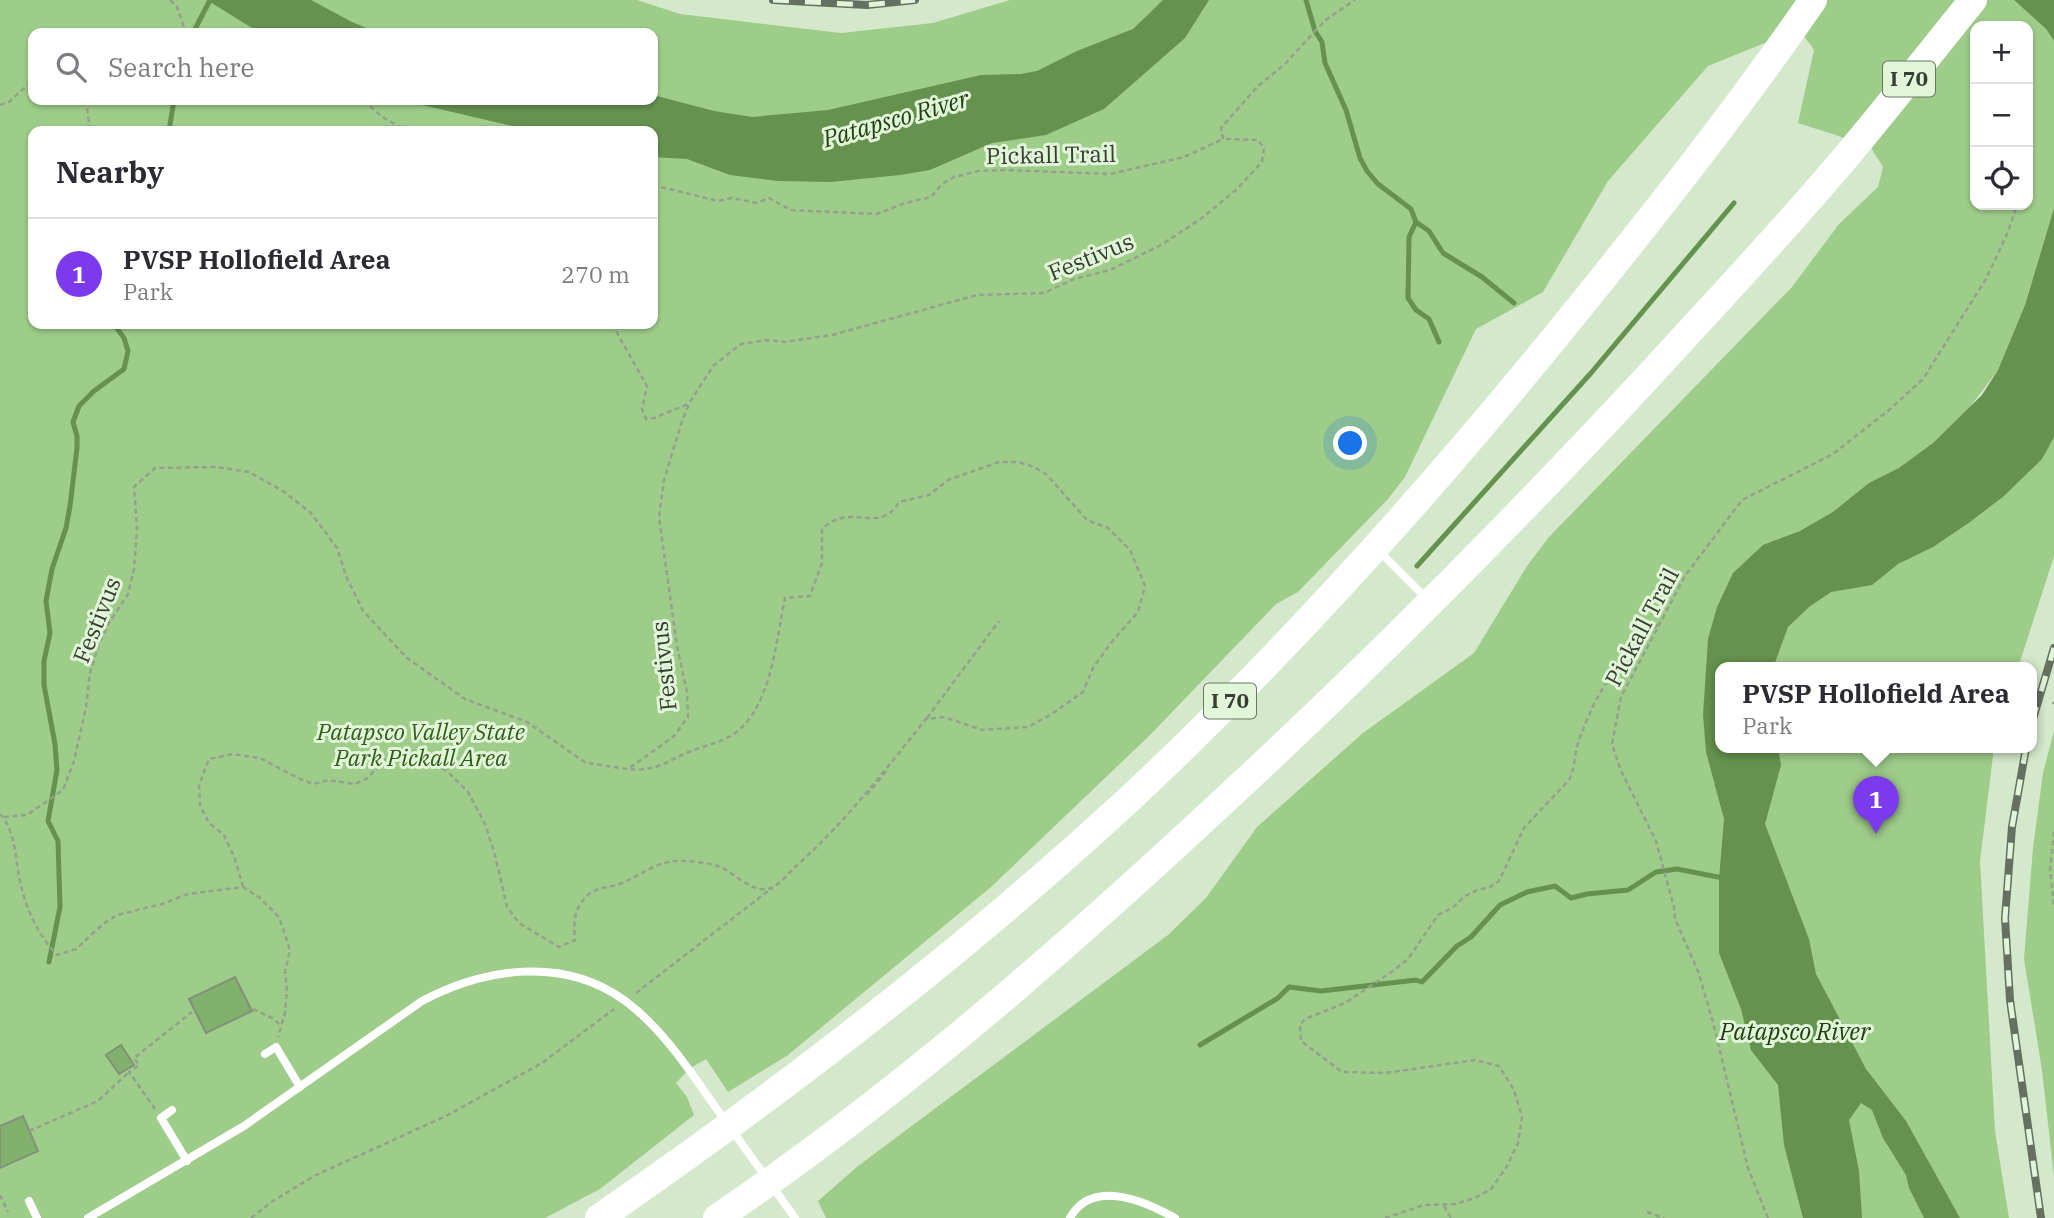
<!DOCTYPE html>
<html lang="en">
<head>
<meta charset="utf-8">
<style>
	:root { --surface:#fff; --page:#f7f7f7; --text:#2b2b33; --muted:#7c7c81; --line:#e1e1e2; --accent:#7c3aed }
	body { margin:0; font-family:"IBM Plex Serif",serif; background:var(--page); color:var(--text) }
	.controls { position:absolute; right:21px; top:21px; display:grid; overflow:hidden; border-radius:14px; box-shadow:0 2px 5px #0004 }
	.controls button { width:63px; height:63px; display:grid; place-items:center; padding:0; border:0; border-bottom:2px solid var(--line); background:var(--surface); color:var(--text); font:35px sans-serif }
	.you { position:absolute; left:1351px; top:444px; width:24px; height:24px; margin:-18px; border:5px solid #fff; border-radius:50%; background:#1a73e8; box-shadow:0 0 0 10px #1a73e833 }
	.badge { display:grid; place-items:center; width:46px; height:46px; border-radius:50%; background:var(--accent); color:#fff; font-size:23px; font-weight:700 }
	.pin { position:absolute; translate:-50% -58px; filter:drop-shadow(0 2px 4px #0008) }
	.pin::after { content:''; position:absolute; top:37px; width:24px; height:21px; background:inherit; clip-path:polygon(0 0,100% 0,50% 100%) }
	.popup { position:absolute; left:1715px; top:662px; width:322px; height:91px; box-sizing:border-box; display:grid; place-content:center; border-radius:14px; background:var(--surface); filter:drop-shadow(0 2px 5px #0005); font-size:23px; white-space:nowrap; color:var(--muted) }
	.popup b { font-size:26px; color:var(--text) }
	.popup::after { content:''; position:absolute; left:50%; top:100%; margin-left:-14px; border:14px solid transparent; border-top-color:var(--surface) }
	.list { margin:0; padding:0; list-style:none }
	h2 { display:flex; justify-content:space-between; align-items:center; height:91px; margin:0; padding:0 28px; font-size:30px }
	h2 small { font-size:23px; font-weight:400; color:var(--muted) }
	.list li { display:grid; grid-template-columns:46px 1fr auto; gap:21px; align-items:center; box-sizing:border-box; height:112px; padding:0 28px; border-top:2px solid var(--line) }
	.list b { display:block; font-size:26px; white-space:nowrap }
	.list p { margin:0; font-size:23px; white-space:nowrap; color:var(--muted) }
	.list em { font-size:23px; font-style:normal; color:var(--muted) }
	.icon { flex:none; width:38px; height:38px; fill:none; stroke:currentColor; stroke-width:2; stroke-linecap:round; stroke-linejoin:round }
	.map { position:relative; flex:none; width:2054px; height:1218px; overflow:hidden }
	.search { position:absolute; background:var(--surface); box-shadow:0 2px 5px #0004; left:28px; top:28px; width:630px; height:77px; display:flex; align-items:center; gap:18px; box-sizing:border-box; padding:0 24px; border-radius:14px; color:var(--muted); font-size:26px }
	.panel { position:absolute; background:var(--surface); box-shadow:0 2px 5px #0004; left:28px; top:126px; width:630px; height:203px; border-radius:14px }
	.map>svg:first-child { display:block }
	.green { fill:#9ecc89; fill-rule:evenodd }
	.water { fill:#65924f }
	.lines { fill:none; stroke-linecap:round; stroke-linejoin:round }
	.stream { stroke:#65924f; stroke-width:5 }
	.building { fill:#82b16d; stroke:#809278; stroke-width:2 }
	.path { stroke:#93a28c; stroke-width:2.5; stroke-dasharray:5 3.5; stroke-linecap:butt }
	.lane { stroke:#fff; stroke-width:8 }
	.highway { stroke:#fff; stroke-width:28 }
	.rail-casing { stroke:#657160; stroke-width:8 }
	.rail { stroke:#e1f5d8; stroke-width:5; stroke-dasharray:16; stroke-linecap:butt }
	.labels { text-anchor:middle; stroke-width:6; stroke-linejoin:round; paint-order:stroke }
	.shield { fill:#e1f5d8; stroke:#6a7664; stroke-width:2 }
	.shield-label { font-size:21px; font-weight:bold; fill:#373f33 }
	.street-label { font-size:23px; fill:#373f33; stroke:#e1f5d8 }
	.park-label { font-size:23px; font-style:italic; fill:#315d18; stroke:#e1f5d8 }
	.water-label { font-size:24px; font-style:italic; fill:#1f3e0d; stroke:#e1f5d8 }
</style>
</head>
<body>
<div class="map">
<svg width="2054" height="1218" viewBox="0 0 2054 1218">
	<rect width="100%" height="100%" fill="#d4e8cb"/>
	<g class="green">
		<path d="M 0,0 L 637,0 L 680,14 L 841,33 L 933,23 L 1010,0 L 2014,0 L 2046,29 L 2054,41 L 2054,208 L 2036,268 L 2025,305 L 1998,370 L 1967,411 L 1935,441 L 2054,417 L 2054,556 L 2018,668 L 1720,668 L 1720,748 L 1994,748 L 1980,861 L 1995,1131 L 2009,1218 L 826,1218 L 818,1201 L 858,1166 L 1168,935 L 1206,898 L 1257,827 L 1363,733 L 1474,653 L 1527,566 L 1549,537 L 1792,287 L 1839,224 L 1878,187 L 1883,167 L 1870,146 L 1798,123 L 1814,50 L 1799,29 L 1708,66 L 1608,181 L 1543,292 L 1476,329 L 1405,477 L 1388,499 L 1298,592 L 1276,604 L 1150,735 L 991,887 L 788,1055 L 728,1092 L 706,1059 L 689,1069 L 676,1083 L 687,1097 L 694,1115 L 600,1189 L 545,1218 L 0,1218 ZM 1975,26 L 2028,26 L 2028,205 L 1975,205 ZM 33,33 L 653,33 L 653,100 L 33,100 ZM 33,131 L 653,131 L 653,324 L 33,324 Z"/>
		<path d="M 2054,731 L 2054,1177 L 2042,1070 L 2024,959 L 2033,848 L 2043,773 Z"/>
	</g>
	<g class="water">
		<path d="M 207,0 L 311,0 L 350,21 L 378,33 L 260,33 Z"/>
		<path d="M 1163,0 L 1209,0 L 1185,38 L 1104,109 L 1046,135 L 992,143 L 930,170 L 900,175 L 831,182 L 778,181 L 730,175 L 687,159 L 653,157 L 653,131 L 534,131 L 401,100 L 653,100 L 653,95 L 714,111 L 752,117 L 828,110 L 981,75 L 1021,74 L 1037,71 L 1077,51 L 1133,29 Z"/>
		<path d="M 2014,0 L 2054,0 L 2054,41 L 2046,29 Z"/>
		<path d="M 2054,208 L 2054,437 L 2042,459 L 2004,496 L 1970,522 L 1933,547 L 1898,564 L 1872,585 L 1831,592 L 1809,607 L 1788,627 L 1773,668 L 1720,668 L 1720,748 L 1778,748 L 1781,765 L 1765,824 L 1809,939 L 1816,974 L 1866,1069 L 1906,1121 L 1960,1218 L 1924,1218 L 1909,1188 L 1906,1175 L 1883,1138 L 1872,1110 L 1861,1103 L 1849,1120 L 1859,1171 L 1862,1218 L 1803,1218 L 1784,1145 L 1778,1085 L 1751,1050 L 1741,1009 L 1719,953 L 1719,879 L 1724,819 L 1706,752 L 1703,715 L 1708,639 L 1717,607 L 1733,573 L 1763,545 L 1800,531 L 1833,512 L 1869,483 L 1899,468 L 1933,443 L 1982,395 L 1998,370 L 2025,305 Z"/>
	</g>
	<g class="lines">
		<g class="stream">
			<path d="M 1306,0 L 1315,31 L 1322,42 L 1325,63 L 1346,110 L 1360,158 L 1367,171 L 1378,184 L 1411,209 L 1416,222 L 1409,237 L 1408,298 L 1416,310 L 1429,319 L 1439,342"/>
			<path d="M 193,33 L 210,0"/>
			<path d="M 169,131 L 174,100"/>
			<path d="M 1416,222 L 1429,231 L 1443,253 L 1482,277 L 1514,303"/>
			<path d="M 1417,566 L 1591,373 L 1734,203"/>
			<path d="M 49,962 L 60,907 L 58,841 L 48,821 L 57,770 L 55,744 L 44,685 L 44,661 L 50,633 L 46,601 L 52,569 L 66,528 L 70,506 L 77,448 L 77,436 L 73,422 L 79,406 L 94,391 L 124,369 L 128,351 L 124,338 L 114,324"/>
			<path d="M 1200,1045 L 1278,998 L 1289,987 L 1321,991 L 1416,980 L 1422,982 L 1457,946 L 1471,937 L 1500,905 L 1527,892 L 1555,886 L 1571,898 L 1587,894 L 1628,890 L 1656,872 L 1677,869 L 1723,878"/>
		</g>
	</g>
	<g class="building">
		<path d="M 235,977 L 252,1011 L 206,1033 L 189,999 Z"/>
		<path d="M 121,1045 L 134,1065 L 119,1074 L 106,1055 Z"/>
		<path d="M 23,1116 L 38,1151 L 0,1168 L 0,1126 Z"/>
	</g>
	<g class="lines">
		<g class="path">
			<path d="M 170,0 L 177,7 L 186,33"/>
			<path d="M 86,100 L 90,131"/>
			<path d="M 364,100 L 381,116 L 407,131"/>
			<path d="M 0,105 L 9,102 L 33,80"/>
			<path d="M 1223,139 L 1221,128 L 1257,87 L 1286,63 L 1315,31 L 1327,19 L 1355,0"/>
			<path d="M 653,185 L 718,201 L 732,198 L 756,203 L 769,198 L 791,210 L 877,214 L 905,203 L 931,197 L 942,184 L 954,177 L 978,171 L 1005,170 L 1110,174 L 1184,157 L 1223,139"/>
			<path d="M 612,324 L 647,386 L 642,409 L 646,419 L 654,418 L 688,404"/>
			<path d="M 2052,703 L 2054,703"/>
			<path d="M 927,718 L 999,621"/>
			<path d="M 867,795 L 887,770"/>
			<path d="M 0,814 C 15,830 15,855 19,876 C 24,905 37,934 57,955 L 76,949 L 103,924 L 117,915 L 162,904 L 188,894 L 243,887 L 260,898 L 279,917 L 290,950 L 285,972 L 287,989 L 285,1013 L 278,1037"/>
			<path d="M 4,817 L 27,815 L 63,790 L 74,761 L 86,707 L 90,673 L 99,644 L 109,623 L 128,594 L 134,569 L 137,528 L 134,487 L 155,468 L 216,467 L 249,472 L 283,491 L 311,513 L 337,548 L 346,576 L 363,611 L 407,658 L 465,699 L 527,722 L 586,763 L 628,769 L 673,737 L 688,717 L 687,692 L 677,646 L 659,517 L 664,480 L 682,421 L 690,402 L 713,366 L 741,344 L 767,340 L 785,342 L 832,335 L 977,295 L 1044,293 L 1074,279 L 1110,270 L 1161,245 L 1202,218 L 1237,189 L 1262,162 L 1264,148 L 1258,140 L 1223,139"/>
			<path d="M 2054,832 L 2050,869 L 2054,907"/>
			<path d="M 243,887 L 235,859 L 224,835 L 209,823 L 200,805 L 199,785 L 209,759 L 233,754 L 260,758 L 298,778 L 313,784 L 328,780 L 355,784 L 366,779 L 389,756 L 413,751 L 447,771 L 468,792 L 485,824 L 495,855 L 507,907 L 519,923 L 559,947 L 575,940 C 574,928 573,914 581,903 C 593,885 605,890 622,883 C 644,874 660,858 686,861 C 696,862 709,863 718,866 C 734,872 753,895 771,888 C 780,884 788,874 795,867 C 845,823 885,770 926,719 L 944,717 L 982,730 L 1028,727 L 1050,715 L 1083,692 L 1093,668 L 1110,644 L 1138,612 L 1145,586 L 1130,550 L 1108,528 L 1087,520 L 1047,475 L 1034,467 L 1019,462 L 999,462 L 948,480 L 929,495 L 899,502 C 879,536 851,501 822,529 L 822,563 L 810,596 L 785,598 C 776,640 772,701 739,730 C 724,743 701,746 684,754 C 663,764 652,772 628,769"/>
			<path d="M 636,993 L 772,888"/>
			<path d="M 253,1009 L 274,1019 L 281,1026"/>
			<path d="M 155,1109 L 129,1072 L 139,1065 L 134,1058 L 192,1012"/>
			<path d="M 29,1131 L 98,1101 L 129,1072"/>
			<path d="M 0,1195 L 8,1212"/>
			<path d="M 1444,1206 L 1451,1218"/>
			<path d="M 1647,1212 L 1664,1218"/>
			<path d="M 251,1218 L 273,1201 L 314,1176 L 446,1116 L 542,1063 L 614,1009"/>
			<path d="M 1385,1218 L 1424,1205 L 1455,1204 L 1475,1198 L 1491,1189 L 1506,1168 L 1518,1143 L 1522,1117 L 1514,1090 L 1499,1066 L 1475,1060 L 1385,1073 L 1342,1072 L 1301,1041 L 1300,1025 L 1305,1019 L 1345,1003 L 1394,970 L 1408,959 L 1438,915 L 1452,908 L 1465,896 L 1477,890 L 1490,887 L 1499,881 L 1524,828 L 1569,780 C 1575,769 1574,755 1578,743 C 1596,691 1618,659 1660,623"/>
			<path d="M 1768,1218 L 1748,1168 L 1713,1022 L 1698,971 L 1675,919 L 1674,907 L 1656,841 L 1621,771 L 1612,744 L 1621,697 L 1685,576 L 1742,500 L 1833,454 L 1889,410 L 1923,379 L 1986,279 L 2007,234 L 2017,205"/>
		</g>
		<g class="lane">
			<path d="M 1379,551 L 1427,599"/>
			<path d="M 265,1054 L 276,1047 L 300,1087"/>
			<path d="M 172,1110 L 161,1118 L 187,1161"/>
			<path d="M 29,1201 L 37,1218"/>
			<path d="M 88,1218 L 244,1126 L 422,1001 C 484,968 563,956 624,1000 C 661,1027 688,1068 714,1105 C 741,1143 768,1180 795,1218"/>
			<path d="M 1070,1218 C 1092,1178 1145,1201 1175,1218"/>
		</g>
		<g class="highway">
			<path d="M 599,1218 C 783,1091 960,955 1124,804 C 1292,648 1444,476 1587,298 C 1665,201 1742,103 1813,0"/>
			<path d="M 717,1218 C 900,1094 1066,948 1227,798 C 1385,652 1535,500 1680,342 C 1736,281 1792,221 1845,158 C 1889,106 1930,53 1973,0"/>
		</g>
		<g class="rail-casing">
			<g id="rail">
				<path d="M 773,0 L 867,5 L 915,0"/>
				<path d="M 2032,722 L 2054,648"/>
				<path d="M 2026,748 L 2012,827 L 2005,918 L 2010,1000 L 2041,1218"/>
			</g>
		</g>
		<use href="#rail" class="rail"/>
	</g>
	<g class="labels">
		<g class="shield">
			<rect x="1883" y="61.5" width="52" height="35" rx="5"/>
			<rect x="1204" y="683.5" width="52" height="35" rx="5"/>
		</g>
		<g class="shield-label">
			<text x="1909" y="86">I 70</text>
			<text x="1230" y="708">I 70</text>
		</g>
		<g class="street-label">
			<text transform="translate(1051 155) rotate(-1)" y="8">Pickall Trail</text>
			<text transform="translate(1091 257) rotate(-22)" y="8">Festivus</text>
			<text transform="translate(97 620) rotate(-68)" y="8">Festivus</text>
			<text transform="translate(1642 627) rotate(-62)" y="8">Pickall Trail</text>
			<text transform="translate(664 666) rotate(-96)" y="8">Festivus</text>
		</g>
		<g class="park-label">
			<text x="421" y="740">Patapsco Valley State<tspan x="421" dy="26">Park Pickall Area</tspan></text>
		</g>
		<g class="water-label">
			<text transform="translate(896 119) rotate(-16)" y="8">Patapsco River</text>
			<text x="1795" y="1040">Patapsco River</text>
		</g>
	</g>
</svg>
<div class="controls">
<button>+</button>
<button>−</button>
<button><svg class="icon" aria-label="locate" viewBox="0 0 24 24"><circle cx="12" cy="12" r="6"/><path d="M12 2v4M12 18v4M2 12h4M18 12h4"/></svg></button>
</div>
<div class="you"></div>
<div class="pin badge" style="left:1876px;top:834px">1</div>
<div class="popup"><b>PVSP Hollofield Area</b>Park</div>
<div class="search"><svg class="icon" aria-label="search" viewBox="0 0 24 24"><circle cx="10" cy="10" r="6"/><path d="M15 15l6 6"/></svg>Search here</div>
<section class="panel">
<h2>Nearby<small></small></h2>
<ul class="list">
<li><span class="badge">1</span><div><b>PVSP Hollofield Area</b><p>Park</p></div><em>270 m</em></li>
</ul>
</section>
</div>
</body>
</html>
